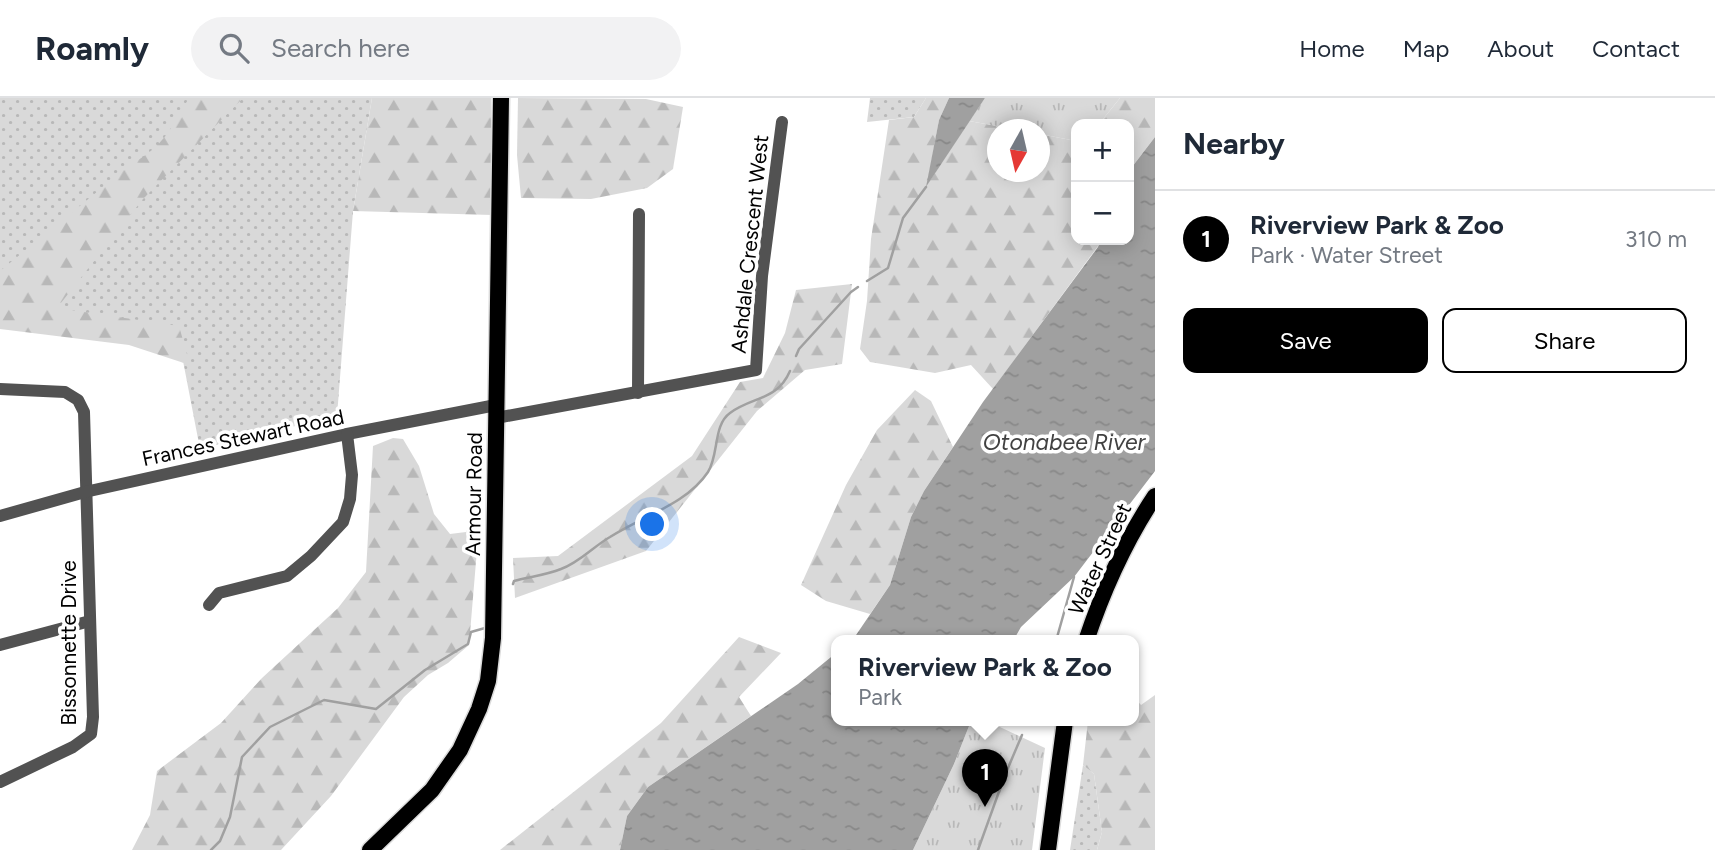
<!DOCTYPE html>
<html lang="en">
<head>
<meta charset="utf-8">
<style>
	:root { --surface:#fff; --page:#f2f2f3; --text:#1f2937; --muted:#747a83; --line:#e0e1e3; --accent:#000 }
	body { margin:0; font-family:Figtree,sans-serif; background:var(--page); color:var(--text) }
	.controls { position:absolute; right:21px; top:21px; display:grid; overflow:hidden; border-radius:14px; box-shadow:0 4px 18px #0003 }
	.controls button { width:63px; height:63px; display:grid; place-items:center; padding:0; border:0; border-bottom:2px solid var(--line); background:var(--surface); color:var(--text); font:35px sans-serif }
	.compass { position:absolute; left:987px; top:21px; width:63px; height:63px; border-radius:50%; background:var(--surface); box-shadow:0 4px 18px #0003; rotate:188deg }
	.you { position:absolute; left:653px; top:427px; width:24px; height:24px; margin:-18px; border:5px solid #fff; border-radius:50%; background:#1a73e8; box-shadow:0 0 0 10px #1a73e833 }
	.badge { display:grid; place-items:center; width:46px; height:46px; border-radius:50%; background:var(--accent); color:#fff; font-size:23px; font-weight:700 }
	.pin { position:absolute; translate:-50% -58px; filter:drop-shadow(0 2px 4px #0008) }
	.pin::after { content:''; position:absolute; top:37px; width:24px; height:21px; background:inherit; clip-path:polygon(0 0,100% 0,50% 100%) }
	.popup { position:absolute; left:831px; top:537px; width:308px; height:91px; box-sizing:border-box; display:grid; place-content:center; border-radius:14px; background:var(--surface); filter:drop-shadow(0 2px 5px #0005); font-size:23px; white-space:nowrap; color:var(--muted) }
	.popup b { font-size:26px; color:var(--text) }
	.popup::after { content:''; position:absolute; left:50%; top:100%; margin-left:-14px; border:14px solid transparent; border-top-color:var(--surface) }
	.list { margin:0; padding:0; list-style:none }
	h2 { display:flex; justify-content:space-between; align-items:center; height:91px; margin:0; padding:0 28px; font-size:30px }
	h2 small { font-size:23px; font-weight:400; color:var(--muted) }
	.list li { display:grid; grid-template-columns:46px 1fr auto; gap:21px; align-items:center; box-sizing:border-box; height:98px; padding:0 28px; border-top:2px solid var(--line) }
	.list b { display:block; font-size:26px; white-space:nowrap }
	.list p { margin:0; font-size:23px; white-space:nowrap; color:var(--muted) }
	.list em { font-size:23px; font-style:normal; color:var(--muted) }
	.actions { display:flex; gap:14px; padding:21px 28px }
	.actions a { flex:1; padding:16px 0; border:2px solid var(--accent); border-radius:14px; text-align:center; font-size:24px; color:var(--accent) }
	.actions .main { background:var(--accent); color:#fff }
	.icon { flex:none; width:38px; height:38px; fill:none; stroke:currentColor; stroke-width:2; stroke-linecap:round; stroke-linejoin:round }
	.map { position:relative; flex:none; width:1155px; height:752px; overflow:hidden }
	header { display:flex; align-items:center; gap:42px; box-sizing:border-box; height:98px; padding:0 35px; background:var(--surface); border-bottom:2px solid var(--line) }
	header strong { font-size:33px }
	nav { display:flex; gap:38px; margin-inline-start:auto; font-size:24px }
	.search { width:490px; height:63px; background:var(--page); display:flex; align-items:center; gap:18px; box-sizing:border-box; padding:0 24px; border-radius:38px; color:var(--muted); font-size:26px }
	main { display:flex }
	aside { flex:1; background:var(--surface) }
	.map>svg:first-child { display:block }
	.grass { fill:url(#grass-dots) }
	.forest { fill:url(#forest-firs) }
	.park { fill:url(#park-tufts) }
	.pitch { fill:#d9d9d9 }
	.water { fill:url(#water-ripples) }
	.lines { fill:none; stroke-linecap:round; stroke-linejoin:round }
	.stream { stroke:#a0a0a0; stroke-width:2.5 }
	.major-casing { stroke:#dbdbdb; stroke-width:19 }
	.minor { stroke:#525252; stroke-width:12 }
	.major { stroke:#000; stroke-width:16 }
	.labels { text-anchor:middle; stroke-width:7; stroke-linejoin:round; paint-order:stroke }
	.street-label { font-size:21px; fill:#000; stroke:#fff }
	.water-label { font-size:23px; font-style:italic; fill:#414141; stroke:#fff }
</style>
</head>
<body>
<header>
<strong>Roamly</strong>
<div class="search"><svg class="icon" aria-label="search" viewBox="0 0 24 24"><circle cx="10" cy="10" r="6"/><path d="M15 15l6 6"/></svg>Search here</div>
<nav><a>Home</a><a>Map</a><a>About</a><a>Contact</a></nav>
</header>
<main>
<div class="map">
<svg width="1155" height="752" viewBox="0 0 1155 752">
	<defs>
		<pattern id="grass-dots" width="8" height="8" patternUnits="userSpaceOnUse" patternTransform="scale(1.75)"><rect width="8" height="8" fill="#d9d9d9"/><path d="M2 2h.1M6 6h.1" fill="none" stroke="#b8b8b8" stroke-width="1.8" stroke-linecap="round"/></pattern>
		<pattern id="forest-firs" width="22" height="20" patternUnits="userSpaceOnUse" patternTransform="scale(1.75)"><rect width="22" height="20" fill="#d9d9d9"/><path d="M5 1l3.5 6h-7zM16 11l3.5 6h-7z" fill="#b8b8b8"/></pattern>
		<pattern id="park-tufts" width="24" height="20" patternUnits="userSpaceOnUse" patternTransform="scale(1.75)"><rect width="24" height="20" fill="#d9d9d9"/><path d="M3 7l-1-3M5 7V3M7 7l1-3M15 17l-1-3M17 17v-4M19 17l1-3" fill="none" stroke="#b8b8b8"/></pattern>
		<pattern id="water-ripples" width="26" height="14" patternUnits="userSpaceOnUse" patternTransform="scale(1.75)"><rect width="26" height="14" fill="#a0a0a0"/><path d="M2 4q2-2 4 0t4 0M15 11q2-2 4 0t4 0" fill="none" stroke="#888"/></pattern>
	</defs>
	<rect width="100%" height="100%" fill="#fff"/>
	<g class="grass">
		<path d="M 0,0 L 372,0 L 353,113 L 337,318 L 200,351 L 178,237 L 0,227 Z"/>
		<path d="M 870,0 L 926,0 L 914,19 L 867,24 Z"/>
		<path d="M 1083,667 L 1094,676 L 1102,734 L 1097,752 L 1070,752 Z"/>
	</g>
	<g class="forest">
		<path d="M 189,0 L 243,0 L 143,101 L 57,210 L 179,228 L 190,267 L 129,247 L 0,231 L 0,173 L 130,67 C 165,47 169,33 189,0 Z"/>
		<path d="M 372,0 L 491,0 L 492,117 L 353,113 Z"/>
		<path d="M 518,0 L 646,1 L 683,9 L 673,71 L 647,90 L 591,101 L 521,100 L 517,57 Z"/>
		<path d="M 926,0 L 949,0 L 939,22 L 927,87 L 969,23 L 1014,31 L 998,32 L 998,74 L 1040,74 L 1040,36 L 1076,43 L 1076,142 L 1101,142 L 1098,148 L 993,291 L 971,267 L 935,275 L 870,264 L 860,251 L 867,203 L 871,141 L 889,22 L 914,19 Z"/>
		<path d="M 1120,0 L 1155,0 L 1155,39 L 1129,73 L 1129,26 L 1099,26 Z"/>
		<path d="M 852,186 L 842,266 L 805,272 L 757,313 L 646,453 L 515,500 L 513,460 L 558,458 L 692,358 L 740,284 L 763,280 L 785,235 L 796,192 Z"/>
		<path d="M 915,292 L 931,303 L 953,349 L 924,393 L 911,419 L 890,487 L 870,516 L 826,503 L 801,487 L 846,387 L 877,332 Z"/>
		<path d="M 393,340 L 403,341 L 419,368 L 434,416 L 450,436 L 466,434 L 481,404 L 469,547 L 448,565 L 428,577 L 404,599 L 331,698 L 281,752 L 132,752 L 150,717 L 157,673 L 221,625 L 262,580 L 338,510 L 366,474 L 373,348 Z"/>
		<path d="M 739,539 L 781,555 L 739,599 L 751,618 L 648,689 L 627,718 L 620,752 L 500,752 L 661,625 Z"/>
		<path d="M 1155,597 L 1155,752 L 1097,752 L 1102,734 L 1094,676 L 1083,667 L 1088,623 L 1134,623 L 1134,599 L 1141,607 Z"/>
	</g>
	<g class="park">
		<path d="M 985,0 L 1120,0 L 1099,26 L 1076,26 L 1076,43 L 1040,36 L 1040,32 L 1014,31 L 969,23 Z"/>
		<path d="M 971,623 L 987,623 L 1045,650 L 1032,752 L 913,752 L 954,666 Z"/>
	</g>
	<path class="pitch" d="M 1075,1 L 1095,10 L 1089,26 L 1076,26 L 1076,33 L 1055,22 Z"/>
	<g class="water">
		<path d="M 949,0 L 985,0 L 926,89 L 939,22 Z"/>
		<path d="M 1155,39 L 1155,373 L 1074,479 L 1021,529 L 1013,543 L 852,543 L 890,487 L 911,419 L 924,393 L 983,304 L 1098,149 L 1101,142 L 1129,142 L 1129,73 Z"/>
		<path d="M 836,555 L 836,623 L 971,623 L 954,666 L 913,752 L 620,752 L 627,718 L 648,689 L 798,586 Z"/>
	</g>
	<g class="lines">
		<g class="stream">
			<path d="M 867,183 L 888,170 L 903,120 L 926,89"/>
			<path d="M 796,258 L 799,251 L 851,194 L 858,189"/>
			<path d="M 513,486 L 514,483 C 529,479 546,477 561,471 C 579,465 594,448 610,439 C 642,418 686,407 708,374 C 719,357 713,327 730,315 C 753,298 777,303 790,273"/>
			<path d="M 1056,543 L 1074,479"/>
			<path d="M 211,752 L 220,743 L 230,719 L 242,659 L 270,629 L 324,602 L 376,611 L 425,572 L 468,546 L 471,534 L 485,530"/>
			<path d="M 978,752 L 1005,677 L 1022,637"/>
		</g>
		<g class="major-casing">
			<g id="major">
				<path d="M 1086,543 C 1103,492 1125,443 1155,398"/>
				<path d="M 370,752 L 432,692 L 460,652 L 479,611 L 488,583 L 493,540 L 501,0"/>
				<path d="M 1048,752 L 1065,623"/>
			</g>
		</g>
		<g class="minor">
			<path d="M 0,291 L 65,294 L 78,302 L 84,314 L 93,619 L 91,636 L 73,649 L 0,684"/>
			<path d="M 638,295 L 639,116"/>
			<path d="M 496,320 L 756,272 L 762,178 L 782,24"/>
			<path d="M 0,418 L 85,394 L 347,336 L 496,307"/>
			<path d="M 209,507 L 219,495 L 287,478 L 311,458 L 343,424 L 350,401 L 352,377 L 347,336"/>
			<path d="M 0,547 L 90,523"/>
		</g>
		<use href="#major" class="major"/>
	</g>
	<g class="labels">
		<g class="street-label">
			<text transform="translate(750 146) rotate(-84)" y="7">Ashdale Crescent West</text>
			<text transform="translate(243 340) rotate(-12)" y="7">Frances Stewart Road</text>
			<text transform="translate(474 396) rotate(-89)" y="7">Armour Road</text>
			<text transform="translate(1100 461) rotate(-65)" y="7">Water Street</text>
			<text transform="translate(69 545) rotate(-90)" y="7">Bissonnette Drive</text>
		</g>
		<g class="water-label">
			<text x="1064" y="352">Otonabee River</text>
		</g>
	</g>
</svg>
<div class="controls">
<button>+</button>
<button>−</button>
</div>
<svg class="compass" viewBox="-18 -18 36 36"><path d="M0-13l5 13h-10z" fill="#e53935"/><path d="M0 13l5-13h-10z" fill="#747a83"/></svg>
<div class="you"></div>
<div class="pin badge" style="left:985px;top:709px">1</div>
<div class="popup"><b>Riverview Park &amp; Zoo</b>Park</div>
</div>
<aside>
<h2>Nearby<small></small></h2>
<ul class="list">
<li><span class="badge">1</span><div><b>Riverview Park &amp; Zoo</b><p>Park · Water Street</p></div><em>310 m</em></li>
</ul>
<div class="actions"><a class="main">Save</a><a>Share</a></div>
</aside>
</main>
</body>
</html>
